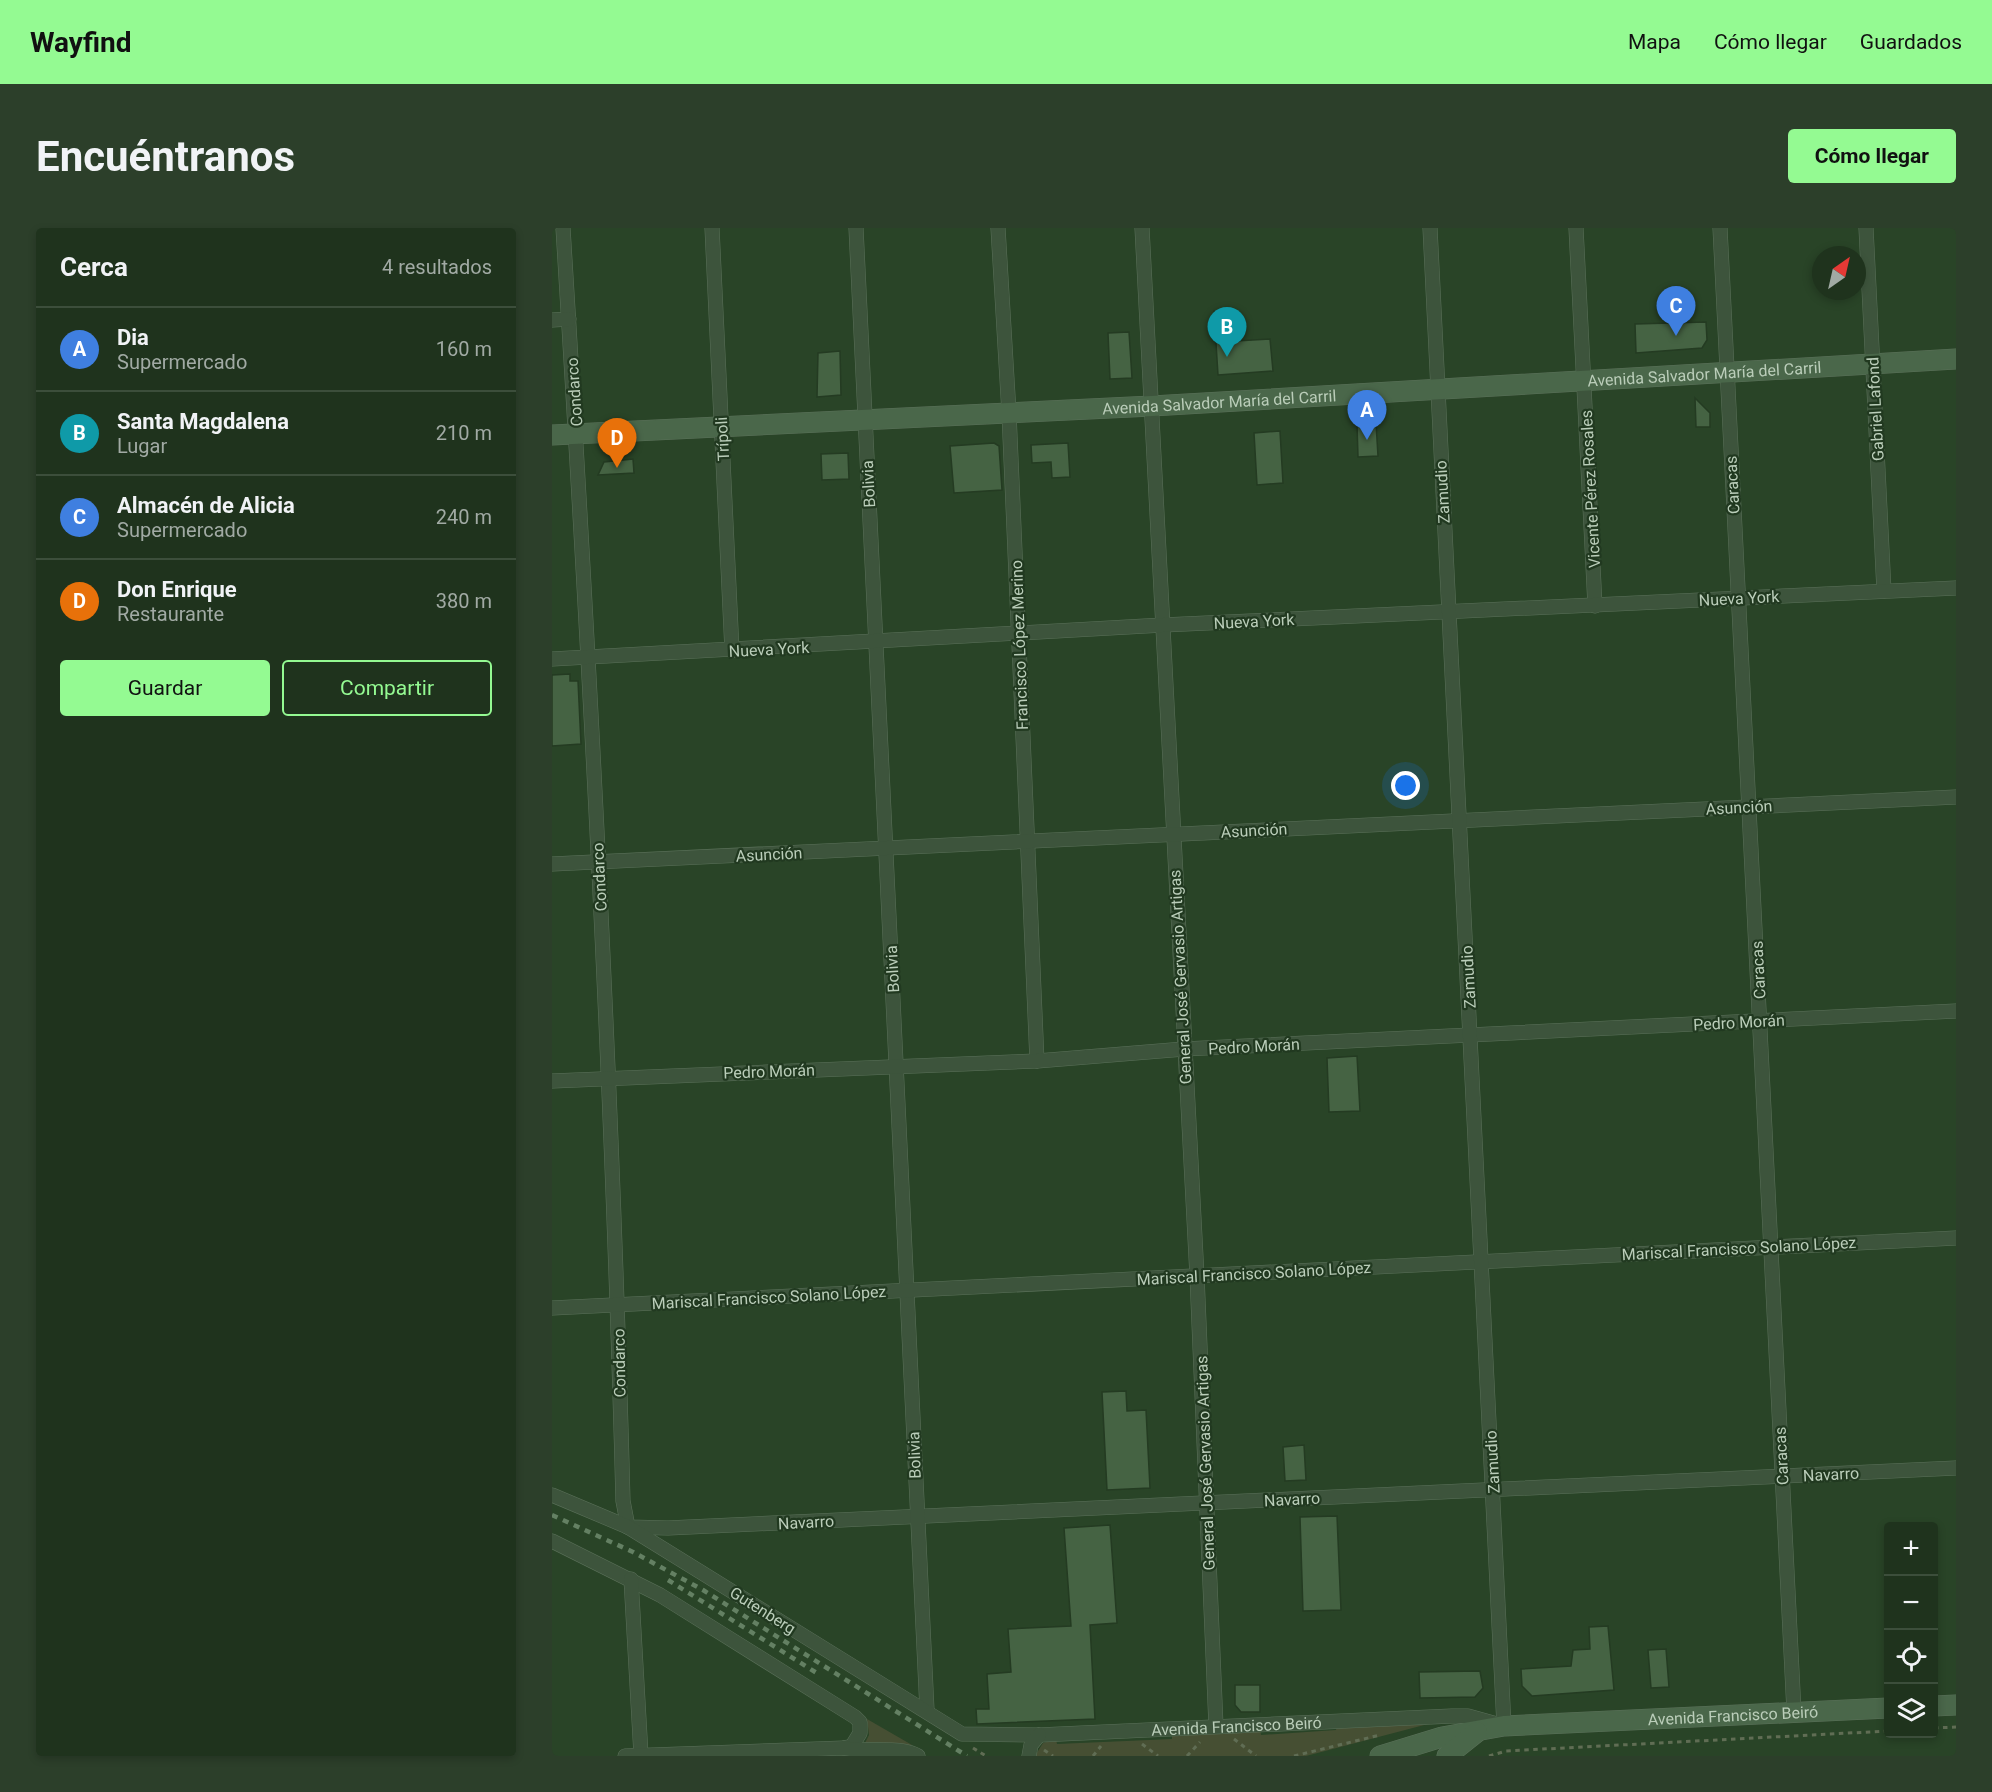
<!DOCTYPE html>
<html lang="es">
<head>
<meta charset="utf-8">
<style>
	:root { --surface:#1f331d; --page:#2c3f2a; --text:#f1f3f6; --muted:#a1aaa4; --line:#3c4e3b; --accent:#94fa92 }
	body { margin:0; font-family:Roboto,sans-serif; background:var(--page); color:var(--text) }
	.controls { position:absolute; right:18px; bottom:18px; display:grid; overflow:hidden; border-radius:6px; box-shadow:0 3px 9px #0003 }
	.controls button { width:54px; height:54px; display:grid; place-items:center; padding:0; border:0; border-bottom:2px solid var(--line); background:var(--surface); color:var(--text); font:30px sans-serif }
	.compass { position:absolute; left:1260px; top:18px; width:54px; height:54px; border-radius:50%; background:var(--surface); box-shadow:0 3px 9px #0003; rotate:34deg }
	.you { position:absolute; left:854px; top:558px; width:21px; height:21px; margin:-15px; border:4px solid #fff; border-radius:50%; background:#1a73e8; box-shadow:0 0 0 9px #1a73e833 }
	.badge { display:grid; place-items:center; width:39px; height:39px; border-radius:50%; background:var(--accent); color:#fff; font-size:20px; font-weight:700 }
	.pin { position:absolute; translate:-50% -50px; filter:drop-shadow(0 2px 3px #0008) }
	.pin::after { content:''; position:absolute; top:32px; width:21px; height:18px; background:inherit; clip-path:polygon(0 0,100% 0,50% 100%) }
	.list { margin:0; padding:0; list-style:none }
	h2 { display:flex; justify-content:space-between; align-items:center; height:78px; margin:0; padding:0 24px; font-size:26px }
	h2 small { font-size:20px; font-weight:400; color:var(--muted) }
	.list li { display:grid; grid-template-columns:39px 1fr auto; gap:18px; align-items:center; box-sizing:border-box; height:84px; padding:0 24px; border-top:2px solid var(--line) }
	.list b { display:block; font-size:22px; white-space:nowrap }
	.list p { margin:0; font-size:20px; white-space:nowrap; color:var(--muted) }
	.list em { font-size:20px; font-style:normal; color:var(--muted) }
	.actions { display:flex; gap:12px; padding:18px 24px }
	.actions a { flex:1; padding:14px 0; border:2px solid var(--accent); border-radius:6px; text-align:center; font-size:21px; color:var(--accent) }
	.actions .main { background:var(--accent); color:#111 }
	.icon { flex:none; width:33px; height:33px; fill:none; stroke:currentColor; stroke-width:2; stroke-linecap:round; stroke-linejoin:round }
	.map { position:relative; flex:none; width:1404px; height:1528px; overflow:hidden; border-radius:6px }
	header { display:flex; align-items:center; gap:36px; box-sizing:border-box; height:84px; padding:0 30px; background:var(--accent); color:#111 }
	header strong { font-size:28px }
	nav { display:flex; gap:33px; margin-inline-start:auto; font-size:21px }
	.intro { display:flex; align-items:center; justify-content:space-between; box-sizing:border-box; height:144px; padding:0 36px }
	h1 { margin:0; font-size:42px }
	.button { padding:15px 27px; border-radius:6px; background:var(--accent); color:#111; font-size:21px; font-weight:700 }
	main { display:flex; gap:36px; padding:0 36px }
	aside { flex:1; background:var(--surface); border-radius:6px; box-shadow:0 3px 9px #0003 }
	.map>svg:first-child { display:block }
	.green { fill:#464f33 }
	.building { fill:#456343; stroke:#243b22; stroke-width:1.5 }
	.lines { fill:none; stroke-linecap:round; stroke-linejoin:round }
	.street-casing { stroke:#5b715a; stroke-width:15 }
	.secondary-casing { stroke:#5b715a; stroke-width:21 }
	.path { stroke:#606d54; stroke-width:3; stroke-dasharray:4.5 4.5; stroke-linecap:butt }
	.street { stroke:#3d543c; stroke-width:14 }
	.secondary { stroke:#4a674a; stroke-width:20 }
	.rail { stroke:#648063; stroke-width:4.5; stroke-dasharray:6 6; stroke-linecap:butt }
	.labels { text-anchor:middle; stroke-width:4.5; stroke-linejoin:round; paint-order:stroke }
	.street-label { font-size:16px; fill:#bacdb9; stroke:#213920 }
</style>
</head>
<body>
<header>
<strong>Wayfind</strong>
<nav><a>Mapa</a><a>Cómo llegar</a><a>Guardados</a></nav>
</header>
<div class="intro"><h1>Encuéntranos</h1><a class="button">Cómo llegar</a></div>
<main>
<aside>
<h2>Cerca<small>4 resultados</small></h2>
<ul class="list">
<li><span class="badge" style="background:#3f7fe0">A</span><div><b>Dia</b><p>Supermercado</p></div><em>160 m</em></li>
<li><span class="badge" style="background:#0f9aa8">B</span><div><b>Santa Magdalena</b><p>Lugar</p></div><em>210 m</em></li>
<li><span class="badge" style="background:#3f7fe0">C</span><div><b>Almacén de Alicia</b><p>Supermercado</p></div><em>240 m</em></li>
<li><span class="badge" style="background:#e8710a">D</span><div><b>Don Enrique</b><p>Restaurante</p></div><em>380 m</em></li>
</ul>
<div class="actions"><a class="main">Guardar</a><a>Compartir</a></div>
</aside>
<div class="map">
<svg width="1404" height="1528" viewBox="0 0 1404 1528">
	<rect width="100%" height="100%" fill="#294427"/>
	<g class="green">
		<path d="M 315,1491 L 360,1517 L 311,1519 L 317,1507 Z"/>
		<path d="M 876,1496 L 754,1528 L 483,1528 L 491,1515 L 504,1511 L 505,1516 L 620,1511 L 620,1505 L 708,1501 L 709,1507 L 784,1502 L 785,1497 Z"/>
	</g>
	<g class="building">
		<path d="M 682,82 L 684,113 L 718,111 L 721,143 L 666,147 L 662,83 Z"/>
		<path d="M 1154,94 L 1155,112 L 1150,120 L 1084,125 L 1083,96 Z"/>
		<path d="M 577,104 L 580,150 L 558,151 L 556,105 Z"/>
		<path d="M 288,123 L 289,167 L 265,169 L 266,125 Z"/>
		<path d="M 1143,170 L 1158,185 L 1158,199 L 1144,199 Z"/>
		<path d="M 824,195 L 826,228 L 806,229 L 805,196 Z"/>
		<path d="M 728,203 L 731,255 L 705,257 L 702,205 Z"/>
		<path d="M 442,215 L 447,218 L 450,262 L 402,265 L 398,218 Z"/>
		<path d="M 516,215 L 518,249 L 500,250 L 499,234 L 480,235 L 479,217 Z"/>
		<path d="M 296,225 L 297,251 L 270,252 L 269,226 Z"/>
		<path d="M 81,231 L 82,245 L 46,247 L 52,234 Z"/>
		<path d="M 18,446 L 18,453 L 26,453 L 29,516 L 0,518 L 0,447 Z"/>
		<path d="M 805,828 L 808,883 L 777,884 L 775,830 Z"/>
		<path d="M 574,1163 L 575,1183 L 594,1182 L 598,1260 L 555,1262 L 550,1164 Z"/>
		<path d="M 752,1217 L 754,1252 L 733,1253 L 731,1219 Z"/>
		<path d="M 785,1288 L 789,1382 L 751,1383 L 748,1289 Z"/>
		<path d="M 558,1297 L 565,1395 L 538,1397 L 543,1491 L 425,1496 L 424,1481 L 437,1481 L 435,1446 L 459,1444 L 456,1401 L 519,1398 L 512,1300 Z"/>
		<path d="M 1056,1398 L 1062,1462 L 980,1468 L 970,1458 L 969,1441 L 1019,1438 L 1021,1422 L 1038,1421 L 1037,1399 Z"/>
		<path d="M 1114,1421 L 1117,1459 L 1099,1460 L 1096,1422 Z"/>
		<path d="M 928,1443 L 931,1460 L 923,1469 L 868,1470 L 867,1444 Z"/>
		<path d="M 683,1457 L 708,1457 L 708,1484 L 689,1484 L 683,1477 Z"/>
	</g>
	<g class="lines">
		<g class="street-casing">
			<g id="street">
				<path d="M 11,0 C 37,424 60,848 71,1273 L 76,1299 L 116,1300 L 1404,1240"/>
				<path d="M 160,0 L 180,423"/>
				<path d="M 304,0 L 375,1482"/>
				<path d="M 446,0 L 457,185 L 485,833"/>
				<path d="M 590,0 L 645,1048 L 664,1498"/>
				<path d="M 1024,0 L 1043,378"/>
				<path d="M 1168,0 L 1242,1484"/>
				<path d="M 1314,0 L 1332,363"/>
				<path d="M 0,92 L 17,91"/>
				<path d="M 0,431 L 611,397 L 1404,360"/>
				<path d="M 0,636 L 1404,569"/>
				<path d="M 0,853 L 485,833 L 632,821 L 1404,783"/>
				<path d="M 0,1080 L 1404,1010"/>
				<path id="s1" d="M 0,1267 L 76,1299 L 410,1506 L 487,1507 L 900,1488 L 916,1488 L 952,1498 L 878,0"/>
				<path d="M 0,1313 L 108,1367 L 303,1489 L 308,1494 L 308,1505 L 300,1518 L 292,1520"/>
				<path d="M 79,1351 L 89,1527"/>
				<path d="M 73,1528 L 292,1520 C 313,1525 350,1517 366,1528"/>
				<path d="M 477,1528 L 479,1517 L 487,1507"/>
			</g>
		</g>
		<g class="secondary-casing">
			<g id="secondary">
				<path id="s2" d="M 0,207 L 600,178 L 1404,131"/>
				<path d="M 1382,1478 L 1404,1477"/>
				<path id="s3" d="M 828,1528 L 890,1509 L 952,1498 L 1336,1480"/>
				<path d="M 895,1528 L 925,1504"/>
			</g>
		</g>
		<g class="path">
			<path d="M 1382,1500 L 1404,1499"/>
			<path d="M 682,1511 L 704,1528"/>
			<path d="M 590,1516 L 606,1528"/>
			<path d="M 421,1520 L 434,1528"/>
			<path d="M 492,1522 L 501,1528"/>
			<path d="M 541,1528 L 549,1518"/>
			<path d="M 635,1528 L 648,1514"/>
			<path d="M 742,1528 L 828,1507"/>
			<path d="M 937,1528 L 954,1523 L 1336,1503"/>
		</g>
		<use href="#street" class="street"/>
		<use href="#secondary" class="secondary"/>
		<g class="rail">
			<path d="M 0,1287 L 81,1324 L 151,1362 L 415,1528"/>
			<path d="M 116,1352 L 268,1447"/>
		</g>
	</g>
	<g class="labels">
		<g class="street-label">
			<text dy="6" stroke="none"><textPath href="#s2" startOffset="1154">Avenida Salvador María del Carril</textPath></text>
			<text transform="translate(22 164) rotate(-94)" y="6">Condarco</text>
			<text dy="6" stroke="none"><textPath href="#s2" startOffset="668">Avenida Salvador María del Carril</textPath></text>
			<text transform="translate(1323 181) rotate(-93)" y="6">Gabriel Lafond</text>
			<text transform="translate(170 211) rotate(-93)" y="6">Trípoli</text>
			<text transform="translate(316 256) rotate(-93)" y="6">Bolivia</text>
			<text transform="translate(1180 257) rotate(-93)" y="6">Caracas</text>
			<text transform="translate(1038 261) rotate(-93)" y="6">Vicente Pérez Rosales</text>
			<text transform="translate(890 264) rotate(-93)" y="6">Zamudio</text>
			<text transform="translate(1187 370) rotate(-3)" y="6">Nueva York</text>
			<text transform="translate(702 393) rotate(-3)" y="6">Nueva York</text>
			<text transform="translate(467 417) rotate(-92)" y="6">Francisco López Merino</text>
			<text transform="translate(217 421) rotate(-3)" y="6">Nueva York</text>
			<text transform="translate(1187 579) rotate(-3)" y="6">Asunción</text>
			<text transform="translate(702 602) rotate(-3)" y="6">Asunción</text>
			<text transform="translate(217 626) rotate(-3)" y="6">Asunción</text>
			<text transform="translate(47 649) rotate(-93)" y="6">Condarco</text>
			<text transform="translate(340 741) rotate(-93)" y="6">Bolivia</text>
			<text transform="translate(1206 742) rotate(-93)" y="6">Caracas</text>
			<text transform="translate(628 749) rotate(-93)" y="6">General José Gervasio Artigas</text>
			<text transform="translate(916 749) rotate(-93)" y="6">Zamudio</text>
			<text transform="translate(1187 794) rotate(-3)" y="6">Pedro Morán</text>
			<text transform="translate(702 818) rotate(-3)" y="6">Pedro Morán</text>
			<text transform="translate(217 843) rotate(-2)" y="6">Pedro Morán</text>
			<text transform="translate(1187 1020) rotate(-3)" y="6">Mariscal Francisco Solano López</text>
			<text transform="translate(702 1045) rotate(-3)" y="6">Mariscal Francisco Solano López</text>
			<text transform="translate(217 1069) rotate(-3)" y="6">Mariscal Francisco Solano López</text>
			<text transform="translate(67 1135) rotate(-91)" y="6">Condarco</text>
			<text transform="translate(362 1227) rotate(-92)" y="6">Bolivia</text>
			<text transform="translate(1229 1228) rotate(-93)" y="6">Caracas</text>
			<text transform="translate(940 1234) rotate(-93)" y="6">Zamudio</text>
			<text transform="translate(653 1235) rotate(-92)" y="6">General José Gervasio Artigas</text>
			<text transform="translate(1279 1246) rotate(-3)" y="6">Navarro</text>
			<text transform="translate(740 1271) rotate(-3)" y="6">Navarro</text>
			<text transform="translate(254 1294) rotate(-3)" y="6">Navarro</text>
			<text transform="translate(211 1382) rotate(32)" y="6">Gutenberg</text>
			<text dy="6" stroke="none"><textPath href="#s3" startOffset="357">Avenida Francisco Beiró</textPath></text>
			<text dy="6" stroke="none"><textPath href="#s1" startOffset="750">Avenida Francisco Beiró</textPath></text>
		</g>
	</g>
</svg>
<div class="controls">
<button>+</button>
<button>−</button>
<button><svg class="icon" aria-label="locate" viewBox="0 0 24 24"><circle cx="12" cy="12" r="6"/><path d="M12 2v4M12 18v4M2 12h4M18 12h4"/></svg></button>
<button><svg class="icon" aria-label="layers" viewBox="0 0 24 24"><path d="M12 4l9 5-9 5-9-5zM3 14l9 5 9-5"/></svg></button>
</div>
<svg class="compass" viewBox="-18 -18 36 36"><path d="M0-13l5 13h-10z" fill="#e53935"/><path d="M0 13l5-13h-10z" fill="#a1aaa4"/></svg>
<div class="you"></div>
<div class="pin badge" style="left:815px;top:212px;background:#3f7fe0">A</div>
<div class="pin badge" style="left:675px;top:129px;background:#0f9aa8">B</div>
<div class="pin badge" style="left:1124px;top:108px;background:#3f7fe0">C</div>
<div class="pin badge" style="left:65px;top:240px;background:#e8710a">D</div>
</div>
</main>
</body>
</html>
